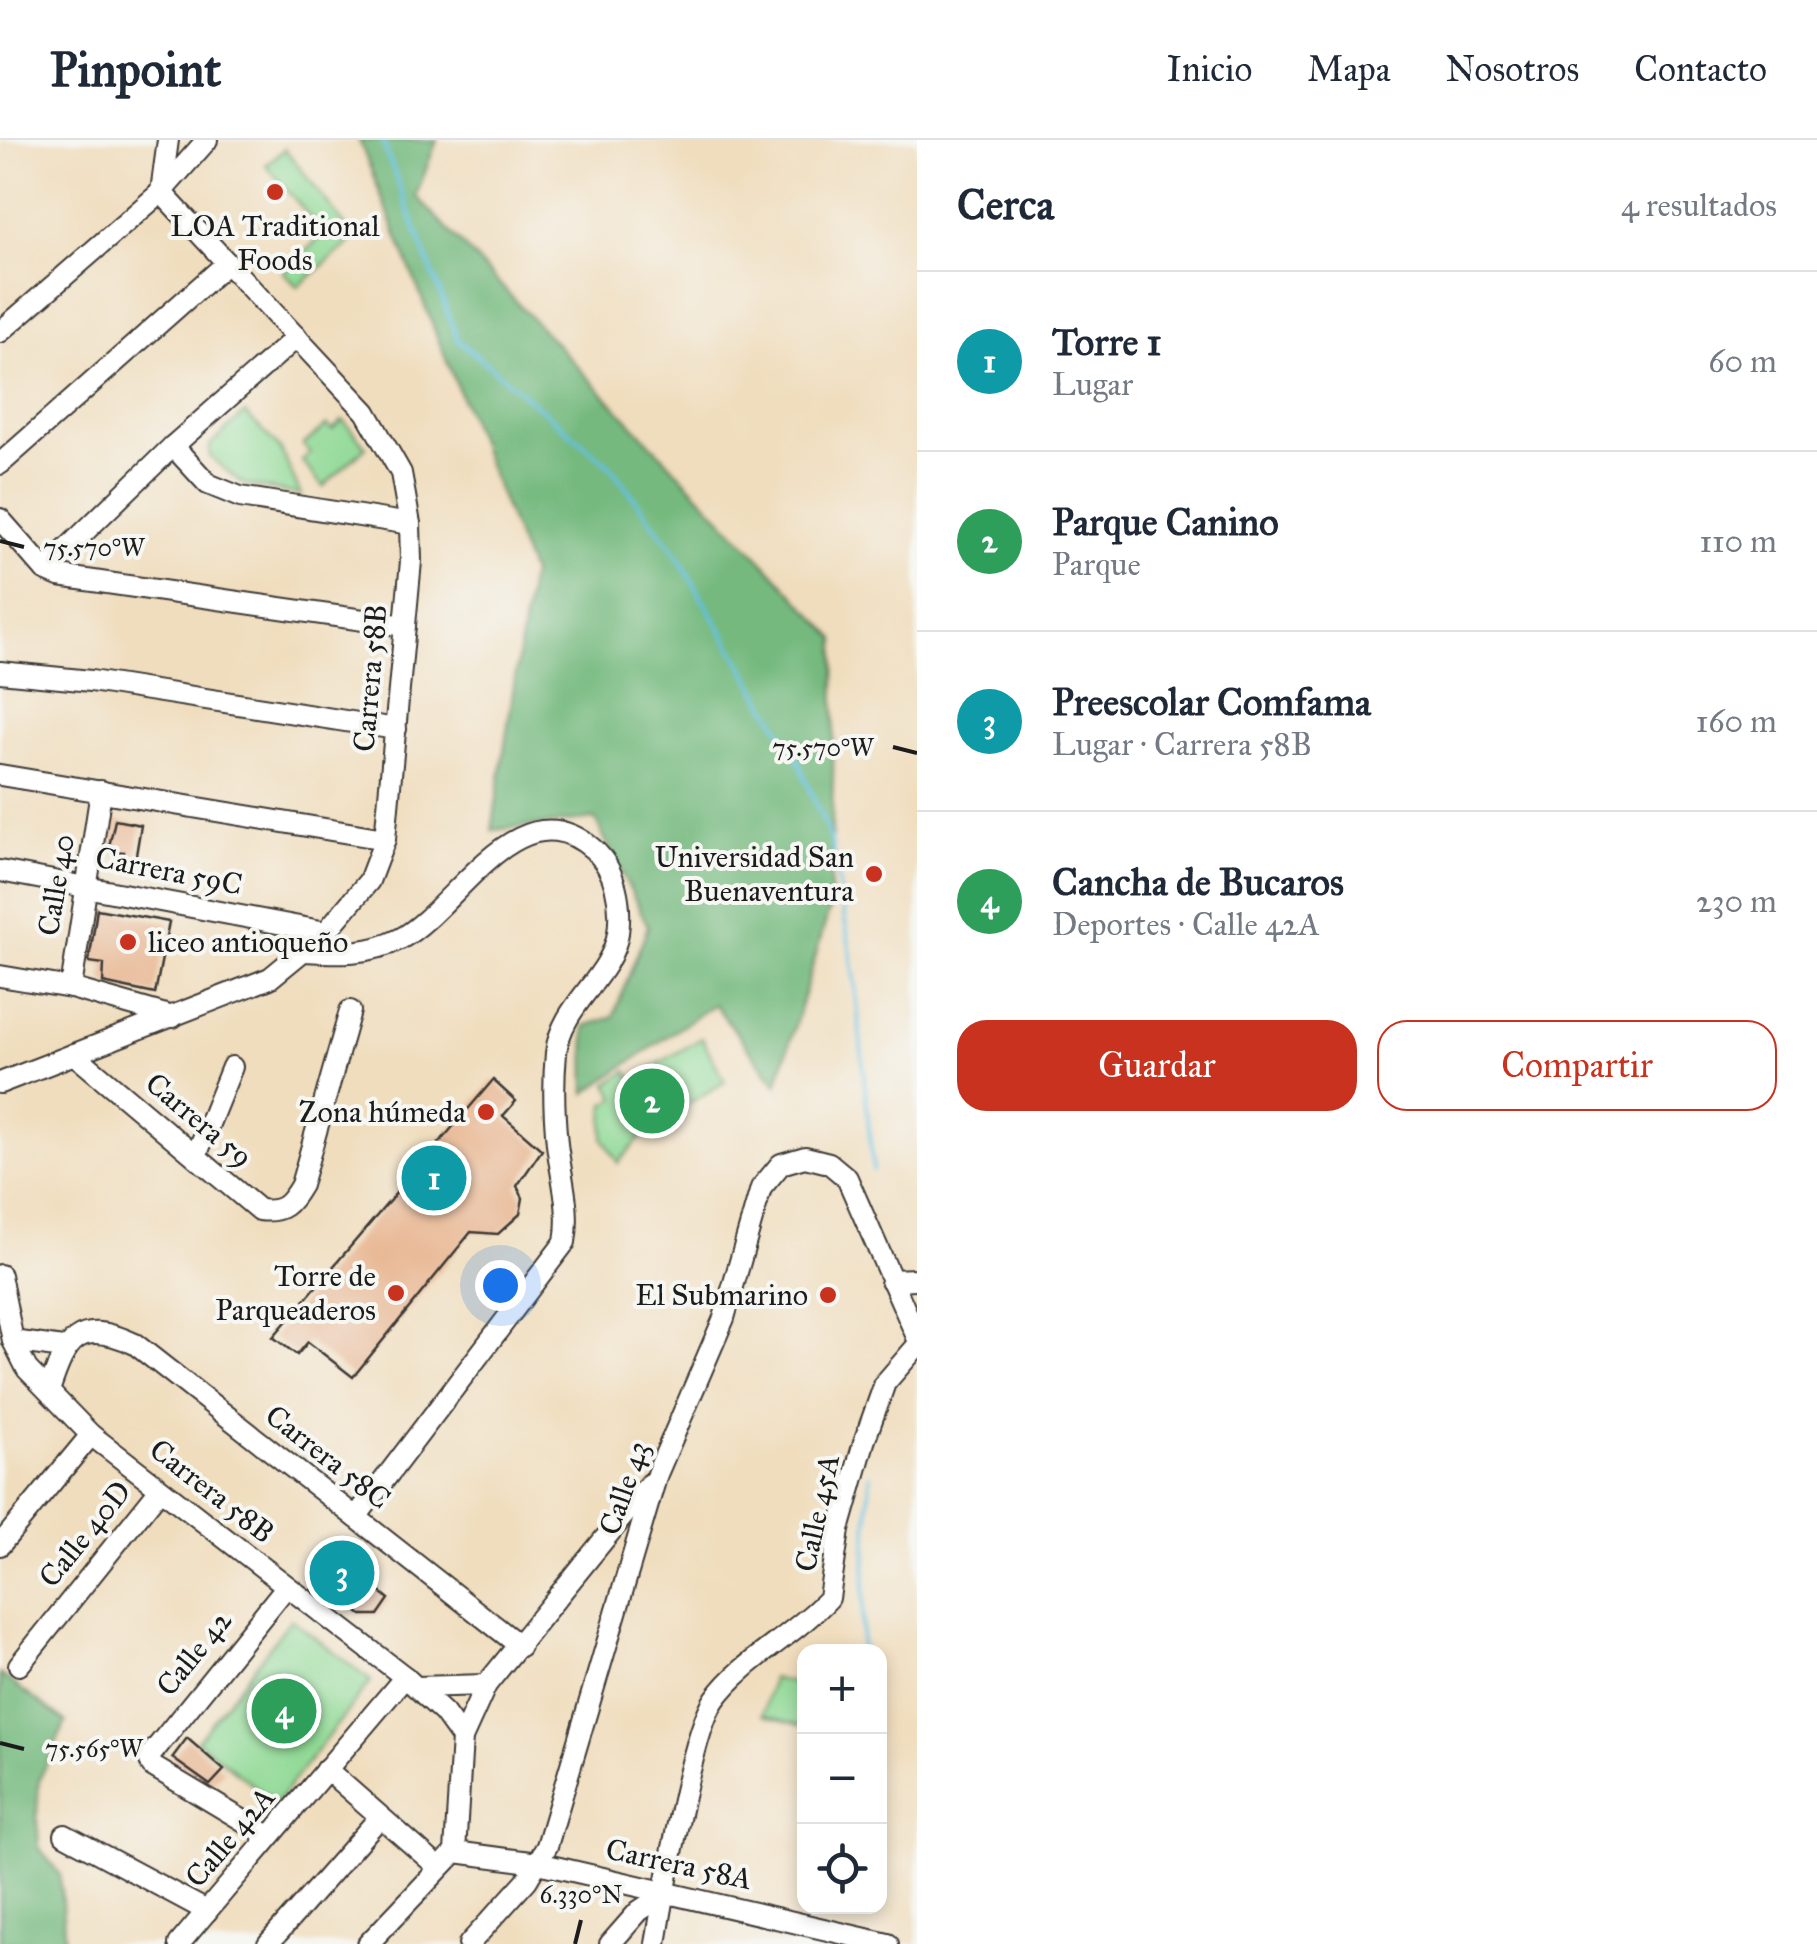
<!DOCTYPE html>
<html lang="es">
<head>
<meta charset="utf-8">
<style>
	:root { --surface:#fff; --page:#f2f2f3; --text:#1f2937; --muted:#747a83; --line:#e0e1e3; --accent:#c8321e }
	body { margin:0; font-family:"IM FELL Great Primer",serif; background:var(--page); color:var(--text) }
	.controls { position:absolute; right:30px; bottom:30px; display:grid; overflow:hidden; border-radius:20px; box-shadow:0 5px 15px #0003 }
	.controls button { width:90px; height:90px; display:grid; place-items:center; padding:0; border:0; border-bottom:2px solid var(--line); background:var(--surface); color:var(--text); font:50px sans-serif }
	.you { position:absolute; left:500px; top:1145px; width:35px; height:35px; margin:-25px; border:8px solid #fff; border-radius:50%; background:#1a73e8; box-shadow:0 0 0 15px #1a73e833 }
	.badge { display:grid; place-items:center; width:65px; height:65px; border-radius:50%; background:var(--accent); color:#fff; font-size:32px; font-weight:700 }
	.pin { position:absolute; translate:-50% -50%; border:5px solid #fff; box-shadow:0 2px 10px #0006 }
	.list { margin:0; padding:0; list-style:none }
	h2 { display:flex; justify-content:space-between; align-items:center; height:130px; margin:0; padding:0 40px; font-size:42px }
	h2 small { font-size:32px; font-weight:400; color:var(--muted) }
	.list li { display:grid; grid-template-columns:65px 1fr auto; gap:30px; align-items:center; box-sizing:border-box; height:180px; padding:0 40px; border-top:2px solid var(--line) }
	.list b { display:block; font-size:38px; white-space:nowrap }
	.list p { margin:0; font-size:32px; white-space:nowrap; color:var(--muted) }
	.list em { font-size:32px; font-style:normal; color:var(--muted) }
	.actions { display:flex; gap:20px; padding:30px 40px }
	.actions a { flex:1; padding:22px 0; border:2px solid var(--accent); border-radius:30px; text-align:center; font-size:35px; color:var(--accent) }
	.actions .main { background:var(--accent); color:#fff }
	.icon { flex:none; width:55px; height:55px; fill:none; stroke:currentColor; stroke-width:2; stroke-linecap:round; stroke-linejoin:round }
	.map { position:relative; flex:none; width:917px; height:1804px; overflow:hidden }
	header { display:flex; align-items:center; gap:60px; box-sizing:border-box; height:140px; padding:0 50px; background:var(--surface); border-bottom:2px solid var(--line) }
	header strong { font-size:48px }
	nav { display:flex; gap:55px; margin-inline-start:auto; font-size:35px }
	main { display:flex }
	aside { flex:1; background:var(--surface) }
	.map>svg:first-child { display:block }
	.green { fill:#90d995; stroke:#567a58; stroke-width:2.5 }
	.forest { fill:#74b97e; stroke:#486a4d; stroke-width:2.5 }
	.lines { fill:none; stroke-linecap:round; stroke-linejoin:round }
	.stream { stroke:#63c1e1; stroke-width:4 }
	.building { fill:#e8b691 }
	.minor-casing { stroke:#3c3934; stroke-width:24 }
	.minor { stroke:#fff; stroke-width:20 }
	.ticks { fill:none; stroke:#1c1c1c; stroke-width:4 }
	.poi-dot { fill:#c8321e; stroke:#f6f6f2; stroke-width:4 }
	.labels { text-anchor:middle; stroke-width:8; stroke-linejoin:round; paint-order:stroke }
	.poi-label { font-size:30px; fill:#1c1c1c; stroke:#f6f6f2; text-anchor:end }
	.street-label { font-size:30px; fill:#1c1c1c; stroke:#f6f6f2 }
	.ticks-label { font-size:25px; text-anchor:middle; fill:#1c1c1c; stroke:#f6f6f2; stroke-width:8; stroke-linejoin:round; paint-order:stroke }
</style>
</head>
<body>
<header>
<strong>Pinpoint</strong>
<nav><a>Inicio</a><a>Mapa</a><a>Nosotros</a><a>Contacto</a></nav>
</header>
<main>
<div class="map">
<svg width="917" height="1804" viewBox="0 0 917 1804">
	<rect width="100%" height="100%" fill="#f6f6f2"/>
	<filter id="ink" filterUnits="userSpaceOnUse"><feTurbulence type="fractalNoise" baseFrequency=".01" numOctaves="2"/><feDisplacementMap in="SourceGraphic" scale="20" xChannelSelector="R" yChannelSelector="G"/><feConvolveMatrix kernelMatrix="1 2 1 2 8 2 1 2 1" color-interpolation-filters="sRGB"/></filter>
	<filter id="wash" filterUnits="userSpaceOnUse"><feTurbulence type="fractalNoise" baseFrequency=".0048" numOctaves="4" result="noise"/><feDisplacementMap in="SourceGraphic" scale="40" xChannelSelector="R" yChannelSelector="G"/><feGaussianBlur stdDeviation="2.25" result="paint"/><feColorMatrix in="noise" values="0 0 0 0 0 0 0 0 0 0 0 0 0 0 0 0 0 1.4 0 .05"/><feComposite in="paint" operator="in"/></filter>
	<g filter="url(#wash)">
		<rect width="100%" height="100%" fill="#f0ddbd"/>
		<g class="green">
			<path d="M 285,9 L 355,98 L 298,147 L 283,132 L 324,94 L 266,25 Z"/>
			<path d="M 245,273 L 280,308 L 301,355 L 243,344 L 210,317 L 210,305 Z"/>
			<path d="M 343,280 L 366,307 L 323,347 L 302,321 L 310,313 L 303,305 L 327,285 L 332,290 Z"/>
			<path d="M 702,898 L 725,942 L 652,985 L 618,1023 L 603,998 L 605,964 L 616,958 L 608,944 L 628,931 L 632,939 Z"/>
			<path d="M 291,1479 L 371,1541 L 276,1663 L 197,1601 Z"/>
			<path d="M 772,1538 L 804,1546 L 804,1586 L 763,1575 Z"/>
		</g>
		<g class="forest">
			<path d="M 359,0 L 437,0 L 416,56 L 836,499 L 830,767 L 777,945 L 714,864 L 586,953 L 585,886 L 613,877 L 648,786 L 595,679 L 492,690 L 531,433 Z"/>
			<path d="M 0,1534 L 66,1582 L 39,1640 L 37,1674 L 39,1707 L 60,1735 L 65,1804 L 0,1804 Z"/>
		</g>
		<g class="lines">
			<g class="stream">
				<path d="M 382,0 L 458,200 L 610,326 L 673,409 L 795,614 L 831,700 L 854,832 L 873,1030"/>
				<path d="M 861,1512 L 870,1335"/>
				<path d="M 842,1766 L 843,1770"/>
			</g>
		</g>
		<g id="blocks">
			<g class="building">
				<path d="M 115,680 L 141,685 L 135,721 L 123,719 L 124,712 L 108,711 Z"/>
				<path d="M 97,769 L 169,782 L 155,854 L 103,843 L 104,824 L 89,822 Z"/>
				<path d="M 493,940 L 516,961 L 503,976 L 542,1010 L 517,1046 L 523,1058 L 520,1074 L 498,1094 L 471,1092 L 353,1237 L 308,1202 L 297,1215 L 273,1197 Z"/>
				<path d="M 338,1416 L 389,1459 L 378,1475 L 362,1475 L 344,1461 L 337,1468 L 312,1448 Z"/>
				<path d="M 187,1598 L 224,1630 L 210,1645 L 172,1618 Z"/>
			</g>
		</g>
	</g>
	<g filter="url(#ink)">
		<use href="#blocks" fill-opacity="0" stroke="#3c3934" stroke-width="2.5"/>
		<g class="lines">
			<g class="minor-casing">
				<g id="minor">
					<path d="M 0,192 L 161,52 L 207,0"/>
					<path d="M 173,306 L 208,344 L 240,357 L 410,384"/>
					<path d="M 0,324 L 226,124"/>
					<path d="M 0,379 L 45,430 L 59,436 L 405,486"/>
					<path d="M 45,430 L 173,306 L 297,197"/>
					<path d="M 0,532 L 91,541 L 396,589"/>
					<path d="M 0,635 L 385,699"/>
					<path d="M 0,731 L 326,792"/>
					<path d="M 304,811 C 337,813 369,815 400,799 C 457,769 518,644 593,709 C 616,729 622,764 618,793 C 611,839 561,864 556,913 C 553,943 554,974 557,1004 C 561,1038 571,1068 565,1102 L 356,1377"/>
					<path d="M 0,836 L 71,848 L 173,877"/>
					<path d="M 71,848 L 101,651"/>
					<path d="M 74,914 L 259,1070 C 283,1073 290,1064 301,1045 L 350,871"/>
					<path d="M 0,943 L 270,838 L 326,792 L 369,741 L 385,699 L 411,421 L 410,384 L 401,333 L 366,272 L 161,52 L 168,0"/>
					<path d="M 196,1016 L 232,927"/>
					<path d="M 0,1135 L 13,1201 L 27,1229 L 91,1295 L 405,1537 L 444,1573 L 462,1598"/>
					<path d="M 891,1140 L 917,1139"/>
					<path d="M 13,1201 L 63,1208"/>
					<path d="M 49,1251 C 66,1199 78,1178 135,1204 L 520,1506"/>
					<path d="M 0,1405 L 91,1295"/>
					<path d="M 19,1525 L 160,1349"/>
					<path d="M 417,1547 L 486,1545"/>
					<path d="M 326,1629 L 438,1727"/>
					<path d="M 65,1695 L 207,1771"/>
					<path d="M 269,1696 L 152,1626 L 149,1617 L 286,1447"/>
					<path d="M 455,1712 L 538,1723 L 888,1804"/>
					<path d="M 179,1804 L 405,1537"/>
					<path d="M 268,1804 L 380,1677"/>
					<path d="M 368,1804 L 455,1712 L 462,1598 L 486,1545 L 649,1344"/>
					<path d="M 469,1804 L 527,1740 L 547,1706 L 657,1334 L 724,1178 L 761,1048 L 781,1024 L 805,1017 L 829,1023 L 847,1038 L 917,1197"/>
					<path d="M 610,1804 L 639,1771 L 663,1755"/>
					<path d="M 656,1804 C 663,1759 692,1590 715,1559 C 744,1519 795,1495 829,1458 L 839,1390 L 864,1302 L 885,1243 L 917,1206"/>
				</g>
			</g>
			<use href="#minor" class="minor"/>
		</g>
	</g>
	<path class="ticks" d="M 0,401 L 24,407M 893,607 L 917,613M 0,1603 L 24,1609M 575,1804 L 581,1780"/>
	<g class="poi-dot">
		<circle cx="275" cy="52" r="10"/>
		<circle cx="874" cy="734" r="10"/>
		<circle cx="128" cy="802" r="10"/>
		<circle cx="486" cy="972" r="10"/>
		<circle cx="396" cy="1153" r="10"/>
		<circle cx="828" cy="1155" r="10"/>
	</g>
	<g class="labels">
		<g class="poi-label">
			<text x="275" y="96" text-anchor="middle">LOA Traditional<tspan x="275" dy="34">Foods</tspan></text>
			<text x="854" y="727">Universidad San<tspan x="854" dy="34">Buenaventura</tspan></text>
			<text x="148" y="812" text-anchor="start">liceo antioqueño</text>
			<text x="466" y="982">Zona húmeda</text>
			<text x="376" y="1146">Torre de<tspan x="376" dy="34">Parqueaderos</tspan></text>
			<text x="808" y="1165">El Submarino</text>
		</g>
		<g class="street-label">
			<text transform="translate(370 538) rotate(-85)" y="10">Carrera 58B</text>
			<text transform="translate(169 731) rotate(11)" y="10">Carrera 59C</text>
			<text transform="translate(56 745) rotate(-81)" y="10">Calle 40</text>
			<text transform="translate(199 980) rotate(40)" y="10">Carrera 59</text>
			<text transform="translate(328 1317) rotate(38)" y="10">Carrera 58C</text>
			<text transform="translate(624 1348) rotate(-71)" y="10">Calle 43</text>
			<text transform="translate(212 1351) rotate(38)" y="10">Carrera 58B</text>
			<text transform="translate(817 1373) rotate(-78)" y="10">Calle 45A</text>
			<text transform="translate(85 1394) rotate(-51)" y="10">Calle 40D</text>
			<text transform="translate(194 1513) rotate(-51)" y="10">Calle 42</text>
			<text transform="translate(230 1697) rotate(-50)" y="10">Calle 42A</text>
			<text transform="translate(679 1724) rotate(12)" y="10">Carrera 58A</text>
		</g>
	</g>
	<g class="ticks-label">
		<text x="94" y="416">75.570°W</text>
		<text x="823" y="616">75.570°W</text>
		<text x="94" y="1617">75.565°W</text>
		<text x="581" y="1763">6.330°N</text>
	</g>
</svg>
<div class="controls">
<button>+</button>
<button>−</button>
<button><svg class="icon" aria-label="locate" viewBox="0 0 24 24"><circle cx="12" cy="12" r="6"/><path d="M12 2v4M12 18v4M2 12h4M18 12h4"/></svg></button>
</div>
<div class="you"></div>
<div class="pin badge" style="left:434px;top:1038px;background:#0f9aa8">1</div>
<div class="pin badge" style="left:652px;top:961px;background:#2e9e5b">2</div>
<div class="pin badge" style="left:342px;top:1433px;background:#0f9aa8">3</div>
<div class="pin badge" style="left:284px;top:1571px;background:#2e9e5b">4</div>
</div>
<aside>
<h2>Cerca<small>4 resultados</small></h2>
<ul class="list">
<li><span class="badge" style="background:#0f9aa8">1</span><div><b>Torre 1</b><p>Lugar</p></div><em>60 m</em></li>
<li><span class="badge" style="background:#2e9e5b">2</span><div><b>Parque Canino</b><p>Parque</p></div><em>110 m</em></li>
<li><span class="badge" style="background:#0f9aa8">3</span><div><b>Preescolar Comfama</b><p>Lugar · Carrera 58B</p></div><em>160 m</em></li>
<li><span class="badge" style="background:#2e9e5b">4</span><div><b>Cancha de Bucaros</b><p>Deportes · Calle 42A</p></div><em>230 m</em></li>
</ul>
<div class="actions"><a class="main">Guardar</a><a>Compartir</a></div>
</aside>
</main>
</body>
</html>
